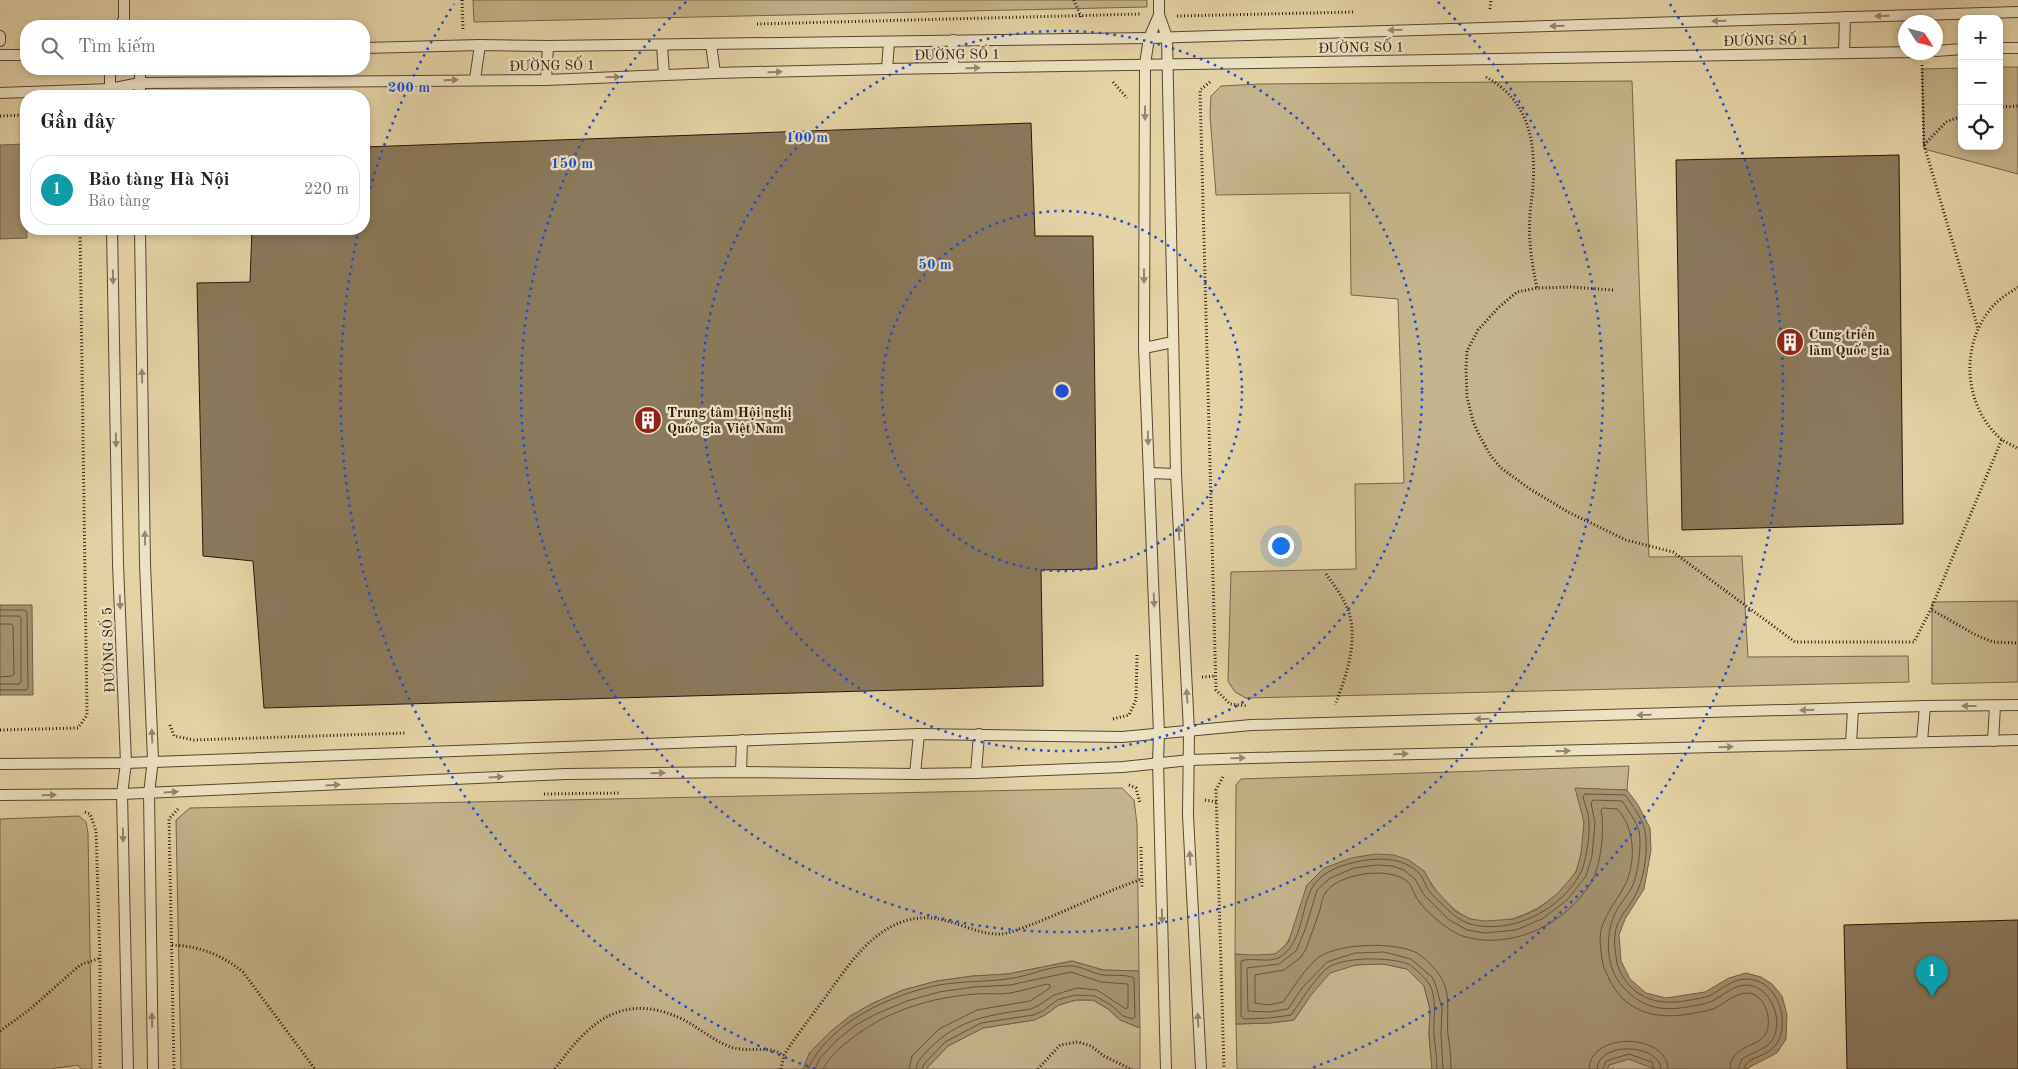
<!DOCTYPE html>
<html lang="vi">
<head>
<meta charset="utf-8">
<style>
	:root { --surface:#fff; --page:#f6f6f6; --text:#222; --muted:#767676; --line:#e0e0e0; --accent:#db2777 }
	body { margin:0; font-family:"Old Standard TT",serif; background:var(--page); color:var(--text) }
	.controls { position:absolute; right:15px; top:15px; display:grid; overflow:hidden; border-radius:10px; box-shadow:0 2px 8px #0003 }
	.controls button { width:45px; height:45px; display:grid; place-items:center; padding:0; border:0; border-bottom:1px solid var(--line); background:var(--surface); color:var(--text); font:25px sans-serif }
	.compass { position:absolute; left:1898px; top:15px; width:45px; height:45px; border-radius:50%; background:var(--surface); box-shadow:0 2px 8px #0003; rotate:126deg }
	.you { position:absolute; left:1280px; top:545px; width:18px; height:18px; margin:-12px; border:4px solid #fff; border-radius:50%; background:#1a73e8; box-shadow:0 0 0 8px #1a73e833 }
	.badge { display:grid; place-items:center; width:32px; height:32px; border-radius:50%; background:var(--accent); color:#fff; font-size:16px; font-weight:700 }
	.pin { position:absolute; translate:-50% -41px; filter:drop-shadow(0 1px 2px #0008) }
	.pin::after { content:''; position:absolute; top:26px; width:18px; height:15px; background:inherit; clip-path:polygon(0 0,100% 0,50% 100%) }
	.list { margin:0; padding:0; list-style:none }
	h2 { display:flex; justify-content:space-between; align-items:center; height:65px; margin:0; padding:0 20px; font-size:21px }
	h2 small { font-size:16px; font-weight:400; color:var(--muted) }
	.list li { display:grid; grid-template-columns:32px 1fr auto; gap:15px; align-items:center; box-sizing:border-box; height:70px; margin:0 10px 10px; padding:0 10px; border:1px solid var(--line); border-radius:20px }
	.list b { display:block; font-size:19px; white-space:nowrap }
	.list p { margin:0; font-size:16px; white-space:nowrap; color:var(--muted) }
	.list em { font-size:16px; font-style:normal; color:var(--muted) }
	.icon { flex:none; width:28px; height:28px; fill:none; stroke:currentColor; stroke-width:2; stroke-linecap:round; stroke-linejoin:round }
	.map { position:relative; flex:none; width:2018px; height:1069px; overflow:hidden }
	.search { position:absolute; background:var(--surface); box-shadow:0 2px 8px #0003; left:20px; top:20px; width:350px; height:55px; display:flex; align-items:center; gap:12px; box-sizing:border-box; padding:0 18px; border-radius:20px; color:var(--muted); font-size:19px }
	.panel { position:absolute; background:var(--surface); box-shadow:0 2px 8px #0003; left:20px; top:90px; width:350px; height:145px; border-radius:20px }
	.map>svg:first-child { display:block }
	.green { fill:#c4b48b; stroke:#76654c }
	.water { fill:#a49371; stroke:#736149 }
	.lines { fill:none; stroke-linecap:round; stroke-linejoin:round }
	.shore { stroke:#66543e; stroke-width:1 }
	.building { fill:#8a795c; stroke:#29160c }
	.lane-casing { stroke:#584632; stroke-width:12 }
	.path { stroke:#29160c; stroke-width:3; stroke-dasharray:1 2.5; stroke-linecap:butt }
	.lane { stroke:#ede3c4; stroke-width:10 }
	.oneway { fill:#958771 }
	.ring { fill:none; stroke:#1d4ed8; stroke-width:2.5; stroke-dasharray:2.5 5 }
	.labels { text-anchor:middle; stroke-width:4.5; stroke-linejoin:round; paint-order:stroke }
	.street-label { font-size:14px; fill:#29160c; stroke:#ede3c4 }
	.poi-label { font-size:14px; font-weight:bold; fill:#29160c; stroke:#ede3c4; text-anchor:start }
	.centre { fill:#1d4ed8; stroke:#ede3c4; stroke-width:2.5 }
	.ring-label { font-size:15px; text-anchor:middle; font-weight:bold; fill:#1d4ed8; stroke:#ede3c4; stroke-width:4.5; stroke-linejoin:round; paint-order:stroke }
</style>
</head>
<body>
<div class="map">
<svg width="2018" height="1069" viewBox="0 0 2018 1069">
	<rect width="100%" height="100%" fill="#e4d4a5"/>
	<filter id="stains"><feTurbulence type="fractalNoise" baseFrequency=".004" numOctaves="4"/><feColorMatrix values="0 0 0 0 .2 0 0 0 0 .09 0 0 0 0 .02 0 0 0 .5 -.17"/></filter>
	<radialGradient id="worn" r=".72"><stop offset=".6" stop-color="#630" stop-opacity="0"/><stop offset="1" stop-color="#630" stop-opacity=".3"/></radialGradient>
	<g class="green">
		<path d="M 473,0 L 1147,0 L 1147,7 L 474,22 Z"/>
		<path d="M 1999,67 L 2018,67 L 2018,174 L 1924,149 L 1922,69 L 1962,68 L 1962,146 L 1999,146 Z"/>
		<path d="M 1632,81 L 1649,557 L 1742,556 L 1748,657 L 1908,656 L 1909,682 L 1246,698 L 1235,692 L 1228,681 L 1231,572 L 1356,569 L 1355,484 L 1404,483 L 1398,299 L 1351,295 L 1350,193 L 1216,195 L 1210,115 L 1211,96 L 1221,86 L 1259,84 Z"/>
		<path d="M 2018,601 L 2018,682 L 1932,684 L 1932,602 Z"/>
		<path d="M 1629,766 L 1627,790 L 1576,789 C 1578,799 1583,811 1584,822 C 1585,834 1581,860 1576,871 C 1560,903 1502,934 1468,918 C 1448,908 1434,890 1424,871 L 1307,885 C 1302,902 1293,947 1275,954 C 1263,958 1247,955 1235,954 L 1236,785 L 1241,779 Z"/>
		<path d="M 1122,788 L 1134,800 L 1137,824 L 1139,971 L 1103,970 L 1072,961 L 1008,974 L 973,976 L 937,981 L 903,990 L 871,1004 L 810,1052 L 803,1069 L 181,1069 L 176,820 L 190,808 Z"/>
		<path d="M 79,816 L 86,822 L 88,833 L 92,1069 L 81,1069 L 78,1065 L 50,1069 L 0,1069 L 0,819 Z"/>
		<path d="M 1383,964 L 1407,969 L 1424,986 L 1430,1009 L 1429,1035 L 1432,1069 L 1237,1069 L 1236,1024 L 1270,1023 L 1294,1020 C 1303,1007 1318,982 1330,973 C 1342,964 1368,964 1383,964 Z"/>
		<path d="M 1076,1000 L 1093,1000 L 1108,1009 L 1120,1020 L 1140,1028 L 1140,1069 L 926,1069 L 948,1046 L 983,1028 L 1034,1020 L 1045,1015 L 1059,1005 Z"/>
		<path d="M 1629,1059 L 1651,1067 L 1654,1069 L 1607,1069 L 1609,1065 Z"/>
	</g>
	<g class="water">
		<path d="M 25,144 L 27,238 L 0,239 L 0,145 Z"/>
		<path d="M 0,605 L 32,605 L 33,695 L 0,695 Z"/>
		<path d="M 1575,788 L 1627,790 L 1638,805 L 1650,828 L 1651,850 L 1644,889 L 1625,919 L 1619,935 L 1621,961 L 1630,979 L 1646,993 L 1666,998 L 1705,992 L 1729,978 L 1746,973 L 1761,977 L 1772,984 L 1782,996 L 1787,1015 L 1786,1039 L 1777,1053 L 1746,1069 L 1654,1069 L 1629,1059 L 1609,1065 L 1607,1069 L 1432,1069 L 1429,1035 L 1430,1009 L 1424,986 L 1407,969 L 1383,964 L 1356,965 L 1330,973 L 1311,995 L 1294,1020 L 1270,1023 L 1236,1024 L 1235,954 L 1254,955 L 1275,954 L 1288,943 L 1307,885 L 1324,868 L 1351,858 L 1376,854 L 1394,855 L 1409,860 L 1424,871 L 1433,887 L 1455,911 L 1470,919 L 1485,921 L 1515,919 L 1538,909 L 1558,893 L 1576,872 L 1581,854 L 1584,822 Z"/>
		<path d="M 1072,961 L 1103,970 L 1139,971 L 1140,1028 L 1120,1020 L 1108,1009 L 1093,1000 L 1076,1000 L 1059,1005 L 1045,1015 L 1034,1020 L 983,1028 L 948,1046 L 926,1069 L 803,1069 L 810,1052 L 830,1032 L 850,1016 L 871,1004 L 903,990 L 937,981 L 973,976 L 1008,974 Z"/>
	</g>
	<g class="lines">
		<g class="shore">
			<path d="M 0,610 L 25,610 L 27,612 L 28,687 L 26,690 L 0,690"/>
			<path d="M 0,616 L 19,616 L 21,618 L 21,681 L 19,684 L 0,684"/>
			<path d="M 0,624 L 11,624 L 13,626 L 14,674 L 12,676 L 0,677"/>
			<path d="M 808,1069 C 828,1023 892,994 939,985 C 962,981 984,982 1007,979 C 1028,977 1050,965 1071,966 C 1082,966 1093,974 1104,975 C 1113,976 1126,974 1134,978 L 1135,1017 L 1133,1019 L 1123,1016 L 1111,1005 L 1095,996 L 1075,995 L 1057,1000 L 1043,1011 L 1033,1015 L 981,1023 L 945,1042 L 924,1064 L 922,1069"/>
			<path d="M 815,1069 L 820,1058 L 837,1040 L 856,1025 L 876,1014 L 907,1001 L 939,992 L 974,987 L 1010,985 L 1071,972 L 1101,982 L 1128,984 L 1128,1007 L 1126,1009 L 1097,990 L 1077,988 L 1054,995 L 1039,1005 L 1031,1009 C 990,1015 959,1018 928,1050 C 923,1056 917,1060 916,1069"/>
			<path d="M 823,1069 C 829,1057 841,1047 851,1039 C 886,1011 932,997 976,994 C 987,993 999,995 1010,993 C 1022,991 1035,987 1047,984 L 1050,985 L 1050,988 L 1030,1001 L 977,1010 L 939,1029 L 912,1056 L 909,1069"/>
			<path d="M 1437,1069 C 1437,1057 1435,1046 1434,1035 C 1433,1018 1438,997 1428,982 C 1424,977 1414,967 1408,964 C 1390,957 1342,956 1326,969 C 1312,982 1302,1000 1291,1015 L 1269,1018 L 1244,1019 L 1241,1016 L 1241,961 C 1251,957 1267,963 1278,958 C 1303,945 1300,910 1312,888 C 1319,874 1338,866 1352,863 C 1374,857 1403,856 1420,874 C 1424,879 1425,886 1429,891 C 1434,897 1440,902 1445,907 C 1452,914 1460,921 1470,924 C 1510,935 1560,911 1580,874 C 1586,863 1590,835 1589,822 C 1589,814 1585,805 1583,797 L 1585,794 L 1625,795 C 1632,805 1643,819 1645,831 C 1648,848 1645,872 1639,887 C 1629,914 1612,915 1615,949 C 1616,954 1616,959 1617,964 C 1629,998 1657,1007 1690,1000 C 1696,999 1703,998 1709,996 C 1721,990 1732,979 1746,979 C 1767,979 1780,998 1782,1016 C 1786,1063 1746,1051 1744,1069"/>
			<path d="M 1443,1069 L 1441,1034 L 1442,1008 L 1435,983 L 1432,977 L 1411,959 L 1384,952 L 1355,953 L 1327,962 L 1302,988 L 1288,1009 L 1269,1012 L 1248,1011 L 1247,968 L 1279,964 L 1296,951 L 1305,930 L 1317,890 L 1330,878 L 1354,868 L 1377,865 L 1392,866 L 1404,870 L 1415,879 L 1424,895 L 1448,919 L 1467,930 L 1485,933 L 1516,930 L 1542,919 L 1567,900 L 1586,876 L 1592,856 L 1595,823 L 1591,803 L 1593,800 L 1622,801 C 1628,810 1636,821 1639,831 C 1642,844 1638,875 1632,887 C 1627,897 1618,905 1614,916 C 1605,937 1606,969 1623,987 C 1643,1009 1664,1012 1692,1006 C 1698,1005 1704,1004 1710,1002 C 1722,997 1734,984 1748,985 C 1772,987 1785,1023 1771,1042 C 1765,1050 1750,1053 1742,1059 L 1738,1069"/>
			<path d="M 1451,1069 C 1451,1057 1450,1047 1448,1035 C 1446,1015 1452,994 1440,976 C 1435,968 1423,956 1415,952 C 1393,942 1340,943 1319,957 C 1305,968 1294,987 1283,1002 L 1268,1005 L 1255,1003 L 1255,975 L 1284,970 L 1301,957 L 1306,949 C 1311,936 1315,923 1320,910 C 1321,905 1322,899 1324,895 C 1335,873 1392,865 1409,883 C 1412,887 1414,893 1416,897 C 1425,911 1449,933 1466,937 C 1513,950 1568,923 1592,881 C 1601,865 1605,828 1601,810 L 1603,808 L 1617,809 C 1635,827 1636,860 1626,883 C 1618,900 1606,911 1601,930 C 1599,940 1601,954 1603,964 C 1604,970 1608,975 1610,981 C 1628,1015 1660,1020 1695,1013 C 1701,1012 1707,1011 1713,1009 C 1724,1004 1735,993 1747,993 C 1759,993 1766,1005 1768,1016 C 1773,1054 1731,1037 1730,1069"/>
			<path d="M 1589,1069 C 1590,1031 1667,1033 1668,1069"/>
			<path d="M 1597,1069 C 1598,1041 1659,1043 1661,1069"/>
			<path d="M 1603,1069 L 1606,1061 L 1629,1054 L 1652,1062 L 1654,1069"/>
		</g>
	</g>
	<g class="building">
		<path d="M 1031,123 L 1035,236 L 1093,236 L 1097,569 L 1041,570 L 1043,686 L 264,708 L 253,561 L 203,556 L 197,283 L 250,282 L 252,229 L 364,229 L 364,147 Z"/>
		<path d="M 1899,155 L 1903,524 L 1682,530 L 1676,160 Z"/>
		<path d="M 2018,920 L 2018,1069 L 1847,1069 L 1844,925 Z"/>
	</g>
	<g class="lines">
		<g class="lane-casing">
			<g id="lane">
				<path d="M 1159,0 L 1159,15 L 1167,37 L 1176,474 L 1189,731 L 1188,815 L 1201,1069"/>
				<path d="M 1159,15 L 1149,38 L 1145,64 L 1144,348 L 1159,734 L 1158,762 L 1166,1069"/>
				<path d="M 120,26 L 124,19 L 124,0"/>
				<path d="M 0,36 L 0,41"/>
				<path d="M 711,44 L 715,73"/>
				<path d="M 662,45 L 664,75"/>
				<path d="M 364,48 L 480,45 L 548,46 L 1149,38 L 2018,12"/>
				<path d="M 1999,48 L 2018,48"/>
				<path d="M 1936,51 L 1962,49"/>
				<path d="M 1844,52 L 1845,17"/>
				<path d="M 0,55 L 26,55"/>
				<path d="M 953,68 L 953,40"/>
				<path d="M 887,69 L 889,42"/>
				<path d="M 475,79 L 480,45"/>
				<path d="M 546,80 L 548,46"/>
				<path d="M 0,93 L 110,89 L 140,83 L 546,80 L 715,73 L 887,69 L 1914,52"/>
				<path d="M 110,96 L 110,69"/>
				<path d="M 140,96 L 140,69"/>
				<path d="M 112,229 L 118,564 L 126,763 L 122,794 L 128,1069"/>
				<path d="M 140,229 L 145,564 L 153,760 L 149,793 L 153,1069"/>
				<path d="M 1144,348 L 1173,342"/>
				<path d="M 1149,473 L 1176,474"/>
				<path d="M 1922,741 L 1925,706"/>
				<path d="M 1993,741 L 1995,706"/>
				<path d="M 1851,744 L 1853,709"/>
				<path d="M 0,764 L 126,763 L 919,734 L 1122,737 L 1251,725 L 1925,706 L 2018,705"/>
				<path d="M 741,772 L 742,740"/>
				<path d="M 976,773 L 979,734"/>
				<path d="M 915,774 L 919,734"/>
				<path d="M 0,795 L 122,794 L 566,774 L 741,772 L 915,774 L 976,773 L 1123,767 L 1190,760 L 1251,758 L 2018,740"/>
			</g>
		</g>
		<g class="path">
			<path d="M 462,0 L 463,30"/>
			<path d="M 1074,0 L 1081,17"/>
			<path d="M 1490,9 L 1491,0"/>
			<path d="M 1177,16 L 1353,12"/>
			<path d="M 757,24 L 1141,14"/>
			<path d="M 1922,65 L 1924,145 L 1946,122 L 1962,116"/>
			<path d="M 1486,77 C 1528,100 1536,140 1533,185 C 1533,195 1530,205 1530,216 C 1528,240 1532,264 1537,288"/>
			<path d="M 1113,82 L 1127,98"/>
			<path d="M 1210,82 L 1200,90 L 1216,690 L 1230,704 L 1248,706"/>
			<path d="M 1999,107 L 2018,106"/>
			<path d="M 0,116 L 26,115"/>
			<path d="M 1924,145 L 1978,328"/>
			<path d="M 2018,287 C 2011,292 2002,297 1996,303 C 1959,340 1962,405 2001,439 C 2006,443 2013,445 2018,449"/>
			<path d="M 1613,290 L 1571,287 L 1537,288 L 1517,292 L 1498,308 L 1478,330 L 1467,351 L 1466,369 L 1467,397 L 1473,421 L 1479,435 L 1491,456 L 1501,468 L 1530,489 L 1568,512 L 1626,540 L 1673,552 L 1795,642 L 1914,642 L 1931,609 L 2002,439"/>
			<path d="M 1326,574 C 1334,585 1343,597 1348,610 C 1359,640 1346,677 1335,705"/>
			<path d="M 1932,610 L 1976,635 L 1993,642 L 2018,643"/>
			<path d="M 1202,677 L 1216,676"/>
			<path d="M 1113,719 L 1129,715 L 1136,700 L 1137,654"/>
			<path d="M 170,725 L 174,736 L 194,740 L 406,733"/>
			<path d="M 0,730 L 78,728 L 87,715 L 80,229"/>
			<path d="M 1223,777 L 1216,790 L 1224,1069"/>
			<path d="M 1129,785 L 1136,788 L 1140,803"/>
			<path d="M 544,794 L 620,793"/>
			<path d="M 1205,800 L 1217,802"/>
			<path d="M 85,812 L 90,814 L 96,831 L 100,958 L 100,1069"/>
			<path d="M 1141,847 L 1142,888"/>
			<path d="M 172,945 C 200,946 222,955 243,972 L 315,1069"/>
			<path d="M 0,1031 L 29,1010 L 80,965 L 100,958"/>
			<path d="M 174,1069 L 169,819 L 178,809"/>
			<path d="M 555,1069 C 589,1022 622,991 682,1019 C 698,1027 711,1039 728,1046 C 742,1052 755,1048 769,1050 C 774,1050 779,1053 784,1055"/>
			<path d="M 781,1069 L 784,1055 C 796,1036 810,1018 824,999 C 848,966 876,920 922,918 C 949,916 975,935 1000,934 C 1010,934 1023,927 1033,924 C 1069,910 1104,892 1142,879"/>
			<path d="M 1038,1069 L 1060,1045 L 1078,1042 L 1091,1046 L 1104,1056 L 1131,1069"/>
		</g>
		<use href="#lane" class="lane"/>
	</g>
	<defs><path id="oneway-solid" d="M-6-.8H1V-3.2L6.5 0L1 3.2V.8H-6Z" transform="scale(1.25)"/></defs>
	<g class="oneway">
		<use href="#oneway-solid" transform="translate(1882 16) rotate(179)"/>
		<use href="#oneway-solid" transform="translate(1719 21) rotate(178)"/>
		<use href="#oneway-solid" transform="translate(1557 26) rotate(178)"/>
		<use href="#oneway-solid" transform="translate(1395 30) rotate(178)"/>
		<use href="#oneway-solid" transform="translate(973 68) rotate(-1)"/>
		<use href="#oneway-solid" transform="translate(775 72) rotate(-1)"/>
		<use href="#oneway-solid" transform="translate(613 77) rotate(-2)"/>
		<use href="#oneway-solid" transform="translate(451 80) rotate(-1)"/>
		<use href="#oneway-solid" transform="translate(1145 113) rotate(90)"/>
		<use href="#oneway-solid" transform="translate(1144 276) rotate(90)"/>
		<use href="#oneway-solid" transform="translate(113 277) rotate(89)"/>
		<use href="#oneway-solid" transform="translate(142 376) rotate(-91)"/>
		<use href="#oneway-solid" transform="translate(1148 438) rotate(88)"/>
		<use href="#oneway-solid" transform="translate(116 440) rotate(89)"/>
		<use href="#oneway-solid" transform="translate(1179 533) rotate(-93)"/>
		<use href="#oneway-solid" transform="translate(145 538) rotate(-91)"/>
		<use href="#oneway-solid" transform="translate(1154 600) rotate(88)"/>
		<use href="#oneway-solid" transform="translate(120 602) rotate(88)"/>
		<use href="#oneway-solid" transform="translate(1187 696) rotate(-94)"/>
		<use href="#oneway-solid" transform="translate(1969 706) rotate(180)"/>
		<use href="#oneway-solid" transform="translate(1807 710) rotate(179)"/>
		<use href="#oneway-solid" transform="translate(1644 715) rotate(179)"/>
		<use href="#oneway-solid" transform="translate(1482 719) rotate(179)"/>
		<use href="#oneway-solid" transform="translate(152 736) rotate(-92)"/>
		<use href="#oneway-solid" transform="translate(1726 747) rotate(-1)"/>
		<use href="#oneway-solid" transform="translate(1563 751) rotate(-1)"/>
		<use href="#oneway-solid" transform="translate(1401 754) rotate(-1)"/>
		<use href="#oneway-solid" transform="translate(1238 758) rotate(-2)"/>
		<use href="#oneway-solid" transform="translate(658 773) rotate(-1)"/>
		<use href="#oneway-solid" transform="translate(496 777) rotate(-3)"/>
		<use href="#oneway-solid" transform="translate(333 785) rotate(-3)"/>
		<use href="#oneway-solid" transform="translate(171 792) rotate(-3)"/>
		<use href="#oneway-solid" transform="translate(49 795) rotate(-1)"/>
		<use href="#oneway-solid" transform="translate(123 835) rotate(89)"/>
		<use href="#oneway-solid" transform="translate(1190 858) rotate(-93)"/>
		<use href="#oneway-solid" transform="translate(1162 916) rotate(89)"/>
		<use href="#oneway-solid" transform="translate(152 1020) rotate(-91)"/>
		<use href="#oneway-solid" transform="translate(1198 1020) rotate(-93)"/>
	</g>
	<g class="ring">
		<circle cx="1062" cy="391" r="180"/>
		<circle cx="1062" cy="391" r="360"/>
		<path d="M1438 2A541 541 0 1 1 686 2"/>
		<path d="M815 1069A721 721 0 0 1 359 229M364 210A721 721 0 0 1 454 4M1670 4A721 721 0 0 1 1309 1069"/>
	</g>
	<defs>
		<g id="building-disc" transform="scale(1.4375)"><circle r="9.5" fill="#8f2418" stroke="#ede3c4"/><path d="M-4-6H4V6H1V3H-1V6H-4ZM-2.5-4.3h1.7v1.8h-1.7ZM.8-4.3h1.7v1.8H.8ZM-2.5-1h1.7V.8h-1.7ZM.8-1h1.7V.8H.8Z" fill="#fff"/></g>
	</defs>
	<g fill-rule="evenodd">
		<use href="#building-disc" x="1790" y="342"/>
		<use href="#building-disc" x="648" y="420"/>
	</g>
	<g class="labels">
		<g class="street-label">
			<text transform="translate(1766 40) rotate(-1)" y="5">ĐƯỜNG SỐ 1</text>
			<text transform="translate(1361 47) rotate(-1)" y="5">ĐƯỜNG SỐ 1</text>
			<text transform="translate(957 54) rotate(-1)" y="5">ĐƯỜNG SỐ 1</text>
			<text transform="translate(552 65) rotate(-1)" y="5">ĐƯỜNG SỐ 1</text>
			<text transform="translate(108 650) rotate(-92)" y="5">ĐƯỜNG SỐ 5</text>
		</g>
		<g class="poi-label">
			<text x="1809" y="339">Cung triển<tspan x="1809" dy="16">lãm Quốc gia</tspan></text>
			<text x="667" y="417">Trung tâm Hội nghị<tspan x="667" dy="16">Quốc gia Việt Nam</tspan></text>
		</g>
	</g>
	<circle cx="1062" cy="391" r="8" class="centre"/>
	<g class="ring-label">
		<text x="409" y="92">200 m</text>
		<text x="807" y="142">100 m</text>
		<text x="572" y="168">150 m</text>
		<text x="935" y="269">50 m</text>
	</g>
	<rect width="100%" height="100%" filter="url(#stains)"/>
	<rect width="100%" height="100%" fill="url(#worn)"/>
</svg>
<div class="controls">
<button>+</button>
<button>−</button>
<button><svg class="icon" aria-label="locate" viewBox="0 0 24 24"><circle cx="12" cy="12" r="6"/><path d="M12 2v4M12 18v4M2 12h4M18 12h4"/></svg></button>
</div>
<svg class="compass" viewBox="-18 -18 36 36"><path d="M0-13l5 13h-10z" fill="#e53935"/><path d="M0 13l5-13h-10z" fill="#767676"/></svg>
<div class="you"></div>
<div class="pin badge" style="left:1932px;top:997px;background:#0f9aa8">1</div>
<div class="search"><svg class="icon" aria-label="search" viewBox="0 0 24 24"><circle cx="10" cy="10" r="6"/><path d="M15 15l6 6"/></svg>Tìm kiếm</div>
<section class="panel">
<h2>Gần đây<small></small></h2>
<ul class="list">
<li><span class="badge" style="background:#0f9aa8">1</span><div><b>Bảo tàng Hà Nội</b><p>Bảo tàng</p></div><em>220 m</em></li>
</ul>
</section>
</div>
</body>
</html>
